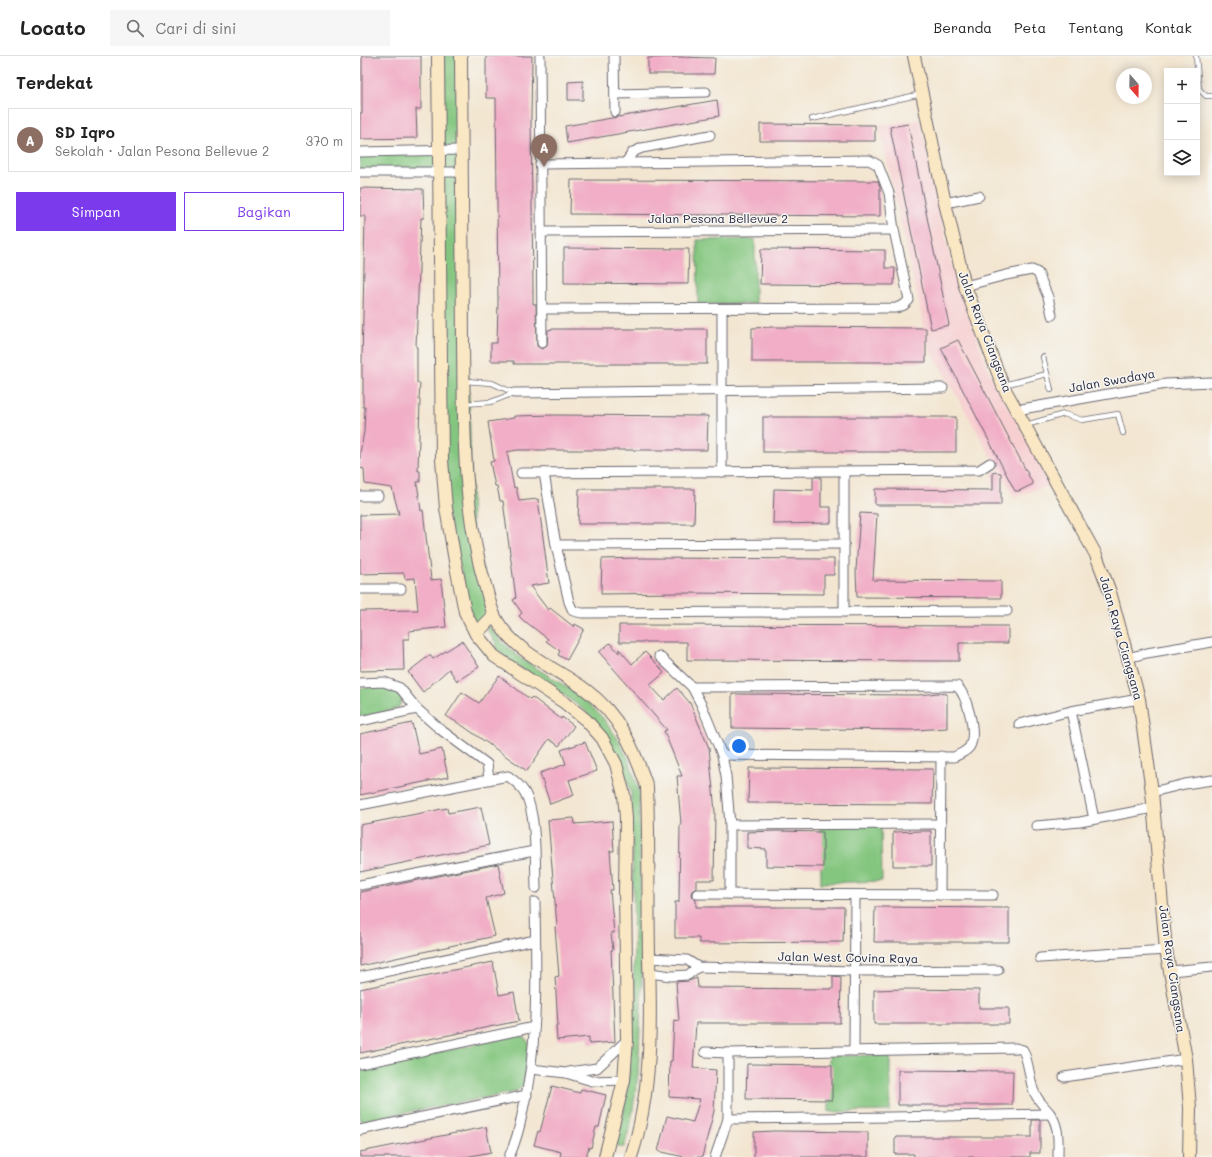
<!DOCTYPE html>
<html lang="id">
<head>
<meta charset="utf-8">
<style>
	:root { --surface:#fff; --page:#f6f6f6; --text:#222; --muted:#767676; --line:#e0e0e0; --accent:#7c3aed }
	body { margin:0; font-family:Mali,sans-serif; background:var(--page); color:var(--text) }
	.controls { position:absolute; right:12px; top:12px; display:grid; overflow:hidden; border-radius:0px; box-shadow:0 2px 10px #0003 }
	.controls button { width:36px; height:36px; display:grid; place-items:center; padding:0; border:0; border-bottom:1px solid var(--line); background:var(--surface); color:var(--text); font:20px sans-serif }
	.compass { position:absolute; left:756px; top:12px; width:36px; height:36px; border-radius:50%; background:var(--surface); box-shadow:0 2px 10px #0003; rotate:160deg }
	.you { position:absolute; left:379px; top:690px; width:14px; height:14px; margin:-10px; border:3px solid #fff; border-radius:50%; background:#1a73e8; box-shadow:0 0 0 6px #1a73e833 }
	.badge { display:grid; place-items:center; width:26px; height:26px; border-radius:50%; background:var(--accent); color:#fff; font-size:13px; font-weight:700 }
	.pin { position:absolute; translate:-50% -33px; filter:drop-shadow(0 1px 2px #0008) }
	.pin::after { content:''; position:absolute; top:21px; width:14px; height:12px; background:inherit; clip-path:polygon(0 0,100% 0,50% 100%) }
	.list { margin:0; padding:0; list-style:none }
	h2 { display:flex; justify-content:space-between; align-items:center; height:52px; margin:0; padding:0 16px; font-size:17px }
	h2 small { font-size:13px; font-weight:400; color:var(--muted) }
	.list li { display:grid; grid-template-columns:26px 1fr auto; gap:12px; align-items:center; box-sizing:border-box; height:64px; margin:0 8px 8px; padding:0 8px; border:1px solid var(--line); border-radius:0px }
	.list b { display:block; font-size:15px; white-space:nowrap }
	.list p { margin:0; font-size:13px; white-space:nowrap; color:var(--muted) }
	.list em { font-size:13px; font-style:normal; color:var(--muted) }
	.actions { display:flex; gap:8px; padding:12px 16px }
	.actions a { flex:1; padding:9px 0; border:1px solid var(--accent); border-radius:0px; text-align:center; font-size:14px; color:var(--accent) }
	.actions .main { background:var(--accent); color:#fff }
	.icon { flex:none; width:22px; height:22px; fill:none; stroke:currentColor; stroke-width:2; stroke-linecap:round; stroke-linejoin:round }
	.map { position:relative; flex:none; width:852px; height:1101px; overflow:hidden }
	header { display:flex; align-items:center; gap:24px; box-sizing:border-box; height:56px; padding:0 20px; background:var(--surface); border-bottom:1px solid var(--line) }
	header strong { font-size:19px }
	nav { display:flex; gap:22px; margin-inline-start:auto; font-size:14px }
	.search { width:280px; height:36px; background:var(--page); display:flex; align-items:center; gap:10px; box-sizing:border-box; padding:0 14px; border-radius:0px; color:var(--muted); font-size:15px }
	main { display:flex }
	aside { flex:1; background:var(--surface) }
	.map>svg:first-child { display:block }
	.built { fill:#f7cfd1 }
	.green { fill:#84c67f; stroke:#53745d }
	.building { fill:#f1aec6 }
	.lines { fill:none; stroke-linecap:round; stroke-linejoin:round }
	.lane-casing { stroke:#6b6770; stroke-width:6 }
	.street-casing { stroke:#6b6770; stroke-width:11 }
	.secondary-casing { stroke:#6b6770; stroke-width:14 }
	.lane { stroke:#fff; stroke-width:4.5 }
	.street { stroke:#fff; stroke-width:9 }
	.secondary { stroke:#fae7c3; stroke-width:12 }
	.labels { text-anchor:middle; stroke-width:3; stroke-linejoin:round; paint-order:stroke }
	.street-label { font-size:12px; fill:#22223b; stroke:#f6f6f2 }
</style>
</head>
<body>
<header>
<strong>Locato</strong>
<div class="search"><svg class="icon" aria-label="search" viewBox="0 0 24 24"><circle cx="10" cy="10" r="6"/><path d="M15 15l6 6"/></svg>Cari di sini</div>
<nav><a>Beranda</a><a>Peta</a><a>Tentang</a><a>Kontak</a></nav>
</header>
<main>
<aside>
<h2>Terdekat<small></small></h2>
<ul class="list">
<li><span class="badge" style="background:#8d6e63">A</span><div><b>SD Iqro</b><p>Sekolah · Jalan Pesona Bellevue 2</p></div><em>370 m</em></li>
</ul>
<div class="actions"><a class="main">Simpan</a><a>Bagikan</a></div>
</aside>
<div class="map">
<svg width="852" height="1101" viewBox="0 0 852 1101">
	<rect width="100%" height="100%" fill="#f6f6f2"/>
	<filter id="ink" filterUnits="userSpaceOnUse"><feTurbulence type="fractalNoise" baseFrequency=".025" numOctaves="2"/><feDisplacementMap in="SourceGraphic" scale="8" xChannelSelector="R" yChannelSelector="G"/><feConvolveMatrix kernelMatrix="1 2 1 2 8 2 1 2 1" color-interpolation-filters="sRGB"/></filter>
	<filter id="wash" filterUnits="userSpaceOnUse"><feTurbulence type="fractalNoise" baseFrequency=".012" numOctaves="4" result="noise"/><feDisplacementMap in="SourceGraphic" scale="16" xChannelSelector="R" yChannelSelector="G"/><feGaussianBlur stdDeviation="0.9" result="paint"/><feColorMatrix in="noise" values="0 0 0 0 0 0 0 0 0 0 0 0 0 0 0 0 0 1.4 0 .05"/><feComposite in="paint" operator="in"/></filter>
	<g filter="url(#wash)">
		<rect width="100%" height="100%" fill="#f3e6d1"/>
		<path class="built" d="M 560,64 L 592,213 L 630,318 L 691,429 L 654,441 L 568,289 L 519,69 Z"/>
		<g class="green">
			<path d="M 74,0 L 101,0 L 112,468 L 134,559 L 116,578 L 86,452 L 79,116 L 0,116 L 0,96 L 78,95 Z"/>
			<path d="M 395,183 L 395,248 L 338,248 L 337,184 Z"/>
			<path d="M 128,570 L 132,572 L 142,586 L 160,602 L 210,633 L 229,648 L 242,661 L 258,683 L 269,704 L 279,735 L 282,927 L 278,1019 L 271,1067 L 264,1091 L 258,1091 L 256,1088 C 268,1048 270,1007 272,965 C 276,889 272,812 271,736 L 261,707 L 236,667 L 224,654 L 205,640 L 155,608 L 135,592 L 137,588 L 127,574 Z"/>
			<path d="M 23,631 L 38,637 L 42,644 L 39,651 L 30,655 L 0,661 L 0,632 Z"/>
			<path d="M 521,769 L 522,825 L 461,827 L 460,770 Z"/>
			<path d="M 159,979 L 165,982 L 169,987 L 163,1029 L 156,1036 L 0,1065 L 0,1013 Z"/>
			<path d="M 530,999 L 530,1055 L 469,1056 L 469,1000 Z"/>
		</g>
		<g id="blocks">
			<g class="building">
				<path d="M 2,0 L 61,0 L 61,53 L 56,53 L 57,82 L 0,83 L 0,57 L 2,57 Z"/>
				<path d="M 126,0 L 172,0 L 171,60 L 173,236 L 173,248 L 176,248 L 177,290 L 182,293 L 187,290 L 188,274 L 193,273 L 347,273 L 347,308 L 154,308 L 154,305 L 131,305 L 131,287 L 137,287 L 138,247 L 136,42 L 126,42 Z"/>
				<path d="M 318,1 L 355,2 L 354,18 L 288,18 L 288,2 Z"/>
				<path d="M 223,25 L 223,44 L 208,44 L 208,26 Z"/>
				<path d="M 357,44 L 359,60 L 207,87 L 205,70 Z"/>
				<path d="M 400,68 L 515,69 L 515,85 L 400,85 Z"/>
				<path d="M 548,68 L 589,269 L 571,273 L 530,71 Z"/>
				<path d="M 211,124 L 518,125 L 520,131 L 520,160 L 210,158 Z"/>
				<path d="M 0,132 L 63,133 L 64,162 L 61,162 L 56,291 L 57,291 L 57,327 L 60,327 L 59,344 L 60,344 L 58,415 L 60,415 L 60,426 L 57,426 L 61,455 L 63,454 L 71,524 L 81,523 L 86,571 L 49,575 L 49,583 L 43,583 L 44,614 L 0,615 L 0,555 L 58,554 L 55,522 L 45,523 L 44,517 L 0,518 L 0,459 L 39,458 L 32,432 L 5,428 L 4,413 L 0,412 L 0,397 L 4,376 L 5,351 L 3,351 L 3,322 L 2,322 L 2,307 L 5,160 L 0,160 Z"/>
				<path d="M 204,192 L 329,193 L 328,228 L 204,227 Z"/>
				<path d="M 401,193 L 525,194 L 525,212 L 535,212 L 534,229 L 400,228 Z"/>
				<path d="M 412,271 L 566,272 L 566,306 L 392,306 L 392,272 Z"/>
				<path d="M 598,284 L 673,428 L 659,435 L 655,435 L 581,292 Z"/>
				<path d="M 194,359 L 348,360 L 347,394 L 157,394 L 147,396 L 154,432 L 156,431 L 159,445 L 178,443 L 189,527 L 170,530 L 188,554 L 190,552 L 214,571 L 215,568 L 224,573 L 207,604 L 198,599 L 200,595 L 186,585 L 188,583 L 166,566 L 165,566 L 159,560 L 162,557 L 153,544 L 156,542 L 143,445 L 140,445 L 137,430 L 135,430 L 130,406 L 134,405 L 128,366 L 154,362 L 154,360 Z"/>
				<rect x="403" y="361" width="193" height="35"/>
				<path d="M 633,416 L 641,417 L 641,449 L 515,449 L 515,433 L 633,434 Z"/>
				<path d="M 453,421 L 461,421 L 461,451 L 471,451 L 471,467 L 413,468 L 414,433 L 453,434 Z"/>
				<path d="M 219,433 L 335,433 L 334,468 L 218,468 Z"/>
				<path d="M 500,457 L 517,458 L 513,524 L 641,525 L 641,542 L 497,541 L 496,514 Z"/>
				<path d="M 281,502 L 474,503 L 474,519 L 464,519 L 464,538 L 318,537 L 241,538 L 242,503 Z"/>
				<path d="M 259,569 L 648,570 L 648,587 L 599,587 L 599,605 L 588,605 L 327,604 L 327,586 L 259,586 Z"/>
				<path d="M 102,585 L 119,611 L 97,625 L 89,613 L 63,636 L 48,616 L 70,599 L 73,603 Z"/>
				<path d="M 250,587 L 259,597 L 259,593 L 272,608 L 285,596 L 299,610 L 304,617 L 290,629 L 304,644 L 317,632 L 330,647 L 349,692 L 355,756 L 354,824 L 336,824 L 336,832 L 332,835 L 331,838 L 332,841 L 336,844 L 336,851 L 484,851 L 483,886 L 339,887 L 339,882 L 315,882 L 315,846 L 319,846 L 320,768 L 321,768 L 317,720 L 322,720 L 304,675 L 307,674 L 239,596 Z"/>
				<path d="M 139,620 L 170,643 L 172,641 L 201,663 L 202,661 L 214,670 L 199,690 L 189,683 L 167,715 L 103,670 L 86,660 L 102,636 L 119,647 Z"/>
				<path d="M 579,637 L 587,638 L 587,672 L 555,674 L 372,672 L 372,638 L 558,639 Z"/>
				<path d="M 52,667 L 59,698 L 82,693 L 88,721 L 0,739 L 0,678 Z"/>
				<path d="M 225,686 L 237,715 L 209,724 L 214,739 L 190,748 L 180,717 L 206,708 L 201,694 Z"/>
				<path d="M 389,712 L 573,713 L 572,748 L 388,747 Z"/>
				<path d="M 121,751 L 129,789 L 0,816 L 0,769 L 87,752 L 88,757 Z"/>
				<path d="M 214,762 L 215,768 L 252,765 L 254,795 L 250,795 L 253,834 L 250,834 L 254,877 L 251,877 L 253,894 L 251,894 L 255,986 L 229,988 L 229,981 L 197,984 L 196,969 L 198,969 L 195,921 L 199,920 L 195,871 L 197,870 L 195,846 L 188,764 Z"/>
				<path d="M 417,775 L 463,776 L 463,811 L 406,810 L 406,793 L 387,792 L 387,776 Z"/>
				<path d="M 563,775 L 571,775 L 571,810 L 533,810 L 533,776 Z"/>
				<path d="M 138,808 L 144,837 L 126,842 L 135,880 L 0,910 L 0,836 Z"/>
				<path d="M 515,851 L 649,852 L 649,886 L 514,886 Z"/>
				<path d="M 133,906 L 139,939 L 154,936 L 159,965 L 0,997 L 0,933 Z"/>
				<path d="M 473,920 L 481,921 L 480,967 L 336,967 L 333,1012 L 356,1014 L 354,1055 L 342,1101 L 324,1101 L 298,1095 L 307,1060 L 333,1066 L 340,1043 L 309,1041 L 310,1005 L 312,1005 L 314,964 L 319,965 L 316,926 L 328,925 L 337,922 L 338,932 L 473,933 Z"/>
				<path d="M 544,933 L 619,934 L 619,952 L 649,952 L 649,968 L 514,968 L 514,934 Z"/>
				<path d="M 387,1008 L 472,1009 L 472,1044 L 386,1043 Z"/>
				<path d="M 538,1014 L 653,1015 L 652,1049 L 538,1049 Z"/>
				<path d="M 192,1030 L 220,1037 L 221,1033 L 246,1039 L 239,1071 L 236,1071 L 231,1092 L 229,1091 L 226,1101 L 200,1101 L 201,1096 L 174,1089 L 178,1075 L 180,1076 Z"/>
				<path d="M 672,1064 L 680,1064 L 680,1097 L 670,1097 L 670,1101 L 554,1101 L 554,1098 L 535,1098 L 535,1081 L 672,1081 Z"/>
				<path d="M 126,1071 L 131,1096 L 105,1101 L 0,1101 L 0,1096 Z"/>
				<path d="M 414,1075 L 508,1076 L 508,1101 L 394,1101 L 394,1076 Z"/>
			</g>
		</g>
	</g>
	<g filter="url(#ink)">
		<use href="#blocks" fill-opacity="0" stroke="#6b6770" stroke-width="1"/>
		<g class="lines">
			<g class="lane-casing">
				<g id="lane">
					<path d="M 836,0 L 839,33 L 846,40 L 852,40"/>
					<path d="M 452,63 L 561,38"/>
					<path d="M 683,301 L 691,334"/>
					<path d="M 105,325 L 132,327 L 154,337"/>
					<path d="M 644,329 L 687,318"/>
					<path d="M 104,348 L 131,346 L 154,337"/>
					<path d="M 666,369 L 704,358 L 722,364 L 758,358 L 763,377"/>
				</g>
			</g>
			<g class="street-casing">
				<g id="street">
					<path d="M 180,0 L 182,287"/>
					<path d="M 254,0 L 255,56"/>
					<path d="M 255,38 L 346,36"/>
					<path d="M 0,96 L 101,94"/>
					<path d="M 266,106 L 273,96 L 282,92 L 350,79"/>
					<path d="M 180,108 L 509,104 L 518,109 L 529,137 L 534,174 L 549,244 L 544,249 L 536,252 L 182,253"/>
					<path d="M 0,116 L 101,116"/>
					<path d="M 585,147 L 619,140"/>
					<path d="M 181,176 L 534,174"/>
					<path d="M 605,230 L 646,219 L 672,214 L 678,217 L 688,241 L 692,259"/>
					<path d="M 362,253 L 362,416"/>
					<path d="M 154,337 L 583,332"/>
					<path d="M 656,354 L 806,328 L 852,326"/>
					<path d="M 161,417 L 619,414 L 630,407"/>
					<path d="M 184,417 L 196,489 L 209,546 L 213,555 L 222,557 L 647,555"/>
					<path d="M 0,440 L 18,440"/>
					<path d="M 196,489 L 484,488"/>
					<path d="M 0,533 L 41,533"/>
					<path d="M 484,556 L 484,416"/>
					<path d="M 299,600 L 332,631 L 342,650 L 362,699 L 366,720 L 370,769 L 370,838"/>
					<path d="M 767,602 L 787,597 L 852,586"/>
					<path d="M 0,627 L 24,626 L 40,632 L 57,653 L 81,674 L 127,708 L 129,723"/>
					<path d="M 332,631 L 597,630 C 607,640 617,676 610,690 C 607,696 599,698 594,701 L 362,699"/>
					<path d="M 711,655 L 779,643"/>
					<path d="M 0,665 L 57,653"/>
					<path d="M 659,668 L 711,655 L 734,763"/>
					<path d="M 792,736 L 825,728 L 852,724"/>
					<path d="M 0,749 L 148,720 C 155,725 161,730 165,737 C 177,759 175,806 176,832"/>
					<path d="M 370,769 L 581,768"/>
					<path d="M 676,770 L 720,766 L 793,752"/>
					<path d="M 0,829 L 174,795"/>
					<path d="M 337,838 L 633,839"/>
					<path d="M 580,839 L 581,700"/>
					<path d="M 289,902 L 327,904 L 338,911 L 495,915 L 638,914"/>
					<path d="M 680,902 L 806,894"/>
					<path d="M 811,915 L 852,911"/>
					<path d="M 290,917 L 311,920 L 328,919 L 338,911"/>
					<path d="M 0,921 L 175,884"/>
					<path d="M 494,995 L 495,839"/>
					<path d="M 345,996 L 368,997"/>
					<path d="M 0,1008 L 174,971"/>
					<path d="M 171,1013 L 206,1017 L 232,1025 L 264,1024"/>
					<path d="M 209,1016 L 237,1012 L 267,984"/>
					<path d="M 704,1021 L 826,1003"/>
					<path d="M 368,1063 L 531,1061 L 690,1058"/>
					<path d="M 0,1074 L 167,1039"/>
					<path d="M 149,1101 C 156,1086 160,1070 163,1054 C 179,986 176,916 175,846"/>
					<path d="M 355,1101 L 368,1063 L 368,997 L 656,992 L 663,994 C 669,1007 669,1020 673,1033 C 676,1043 683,1049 689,1056 C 700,1070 698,1085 698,1101"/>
				</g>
			</g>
			<g class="secondary-casing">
				<g id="secondary">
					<path d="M 78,0 L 82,404 L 86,452 L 95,505 L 105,556 L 116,578 L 134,600 L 205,647 L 226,664 L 242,682 L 256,708 L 264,739 L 266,762 L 265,835 L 267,984 L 264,1024 L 245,1101"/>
					<path d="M 101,0 C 101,95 102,190 103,285 C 104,366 102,450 125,529 C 128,538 130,550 134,559 C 152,596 195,611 226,634 C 260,659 274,693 287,731 C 289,788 288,845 289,902 C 291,969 292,1037 271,1101"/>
					<path d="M 554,0 L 585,147 L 605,230 L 643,330 L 736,499 L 750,536 L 779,643 L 792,736 L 806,894 L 826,1003 L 830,1052 L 829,1101"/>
					<path d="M 116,578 L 134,559"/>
				</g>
			</g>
			<use href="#lane" class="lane"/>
			<use href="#street" class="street"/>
			<use href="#secondary" class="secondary"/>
		</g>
	</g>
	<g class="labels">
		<g class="street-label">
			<text x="358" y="167">Jalan Pesona Bellevue 2</text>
			<text transform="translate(625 276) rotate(69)" y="4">Jalan Raya Ciangsana</text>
			<text transform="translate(752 325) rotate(-10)" y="4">Jalan Swadaya</text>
			<text transform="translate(761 582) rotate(74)" y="4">Jalan Raya Ciangsana</text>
			<text transform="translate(488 902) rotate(1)" y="4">Jalan West Covina Raya</text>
			<text transform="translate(812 913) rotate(82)" y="4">Jalan Raya Ciangsana</text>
		</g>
	</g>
</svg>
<div class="controls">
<button>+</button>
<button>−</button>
<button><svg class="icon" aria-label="layers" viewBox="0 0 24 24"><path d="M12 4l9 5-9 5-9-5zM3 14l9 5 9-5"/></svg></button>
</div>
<svg class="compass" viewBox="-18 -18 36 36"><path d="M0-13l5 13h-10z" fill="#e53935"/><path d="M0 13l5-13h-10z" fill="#767676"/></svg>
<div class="you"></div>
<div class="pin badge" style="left:184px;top:111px;background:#8d6e63">A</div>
</div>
</main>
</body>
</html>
